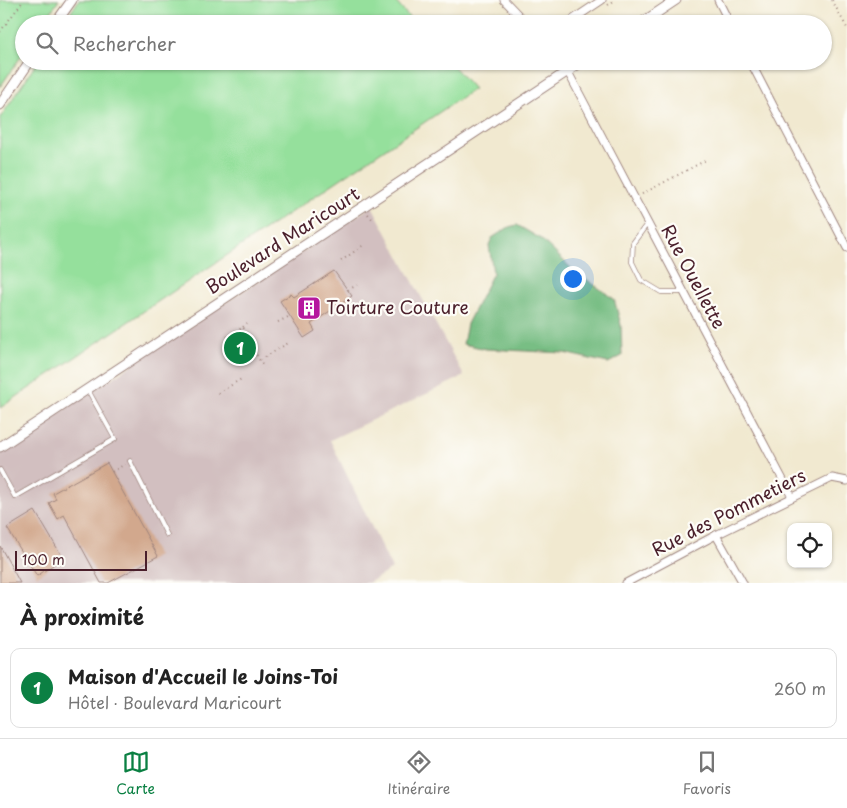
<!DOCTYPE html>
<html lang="fr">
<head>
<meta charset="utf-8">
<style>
	:root { --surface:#fff; --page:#f6f6f6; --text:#222; --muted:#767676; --line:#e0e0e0; --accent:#0b8043 }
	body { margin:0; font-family:"Playpen Sans",sans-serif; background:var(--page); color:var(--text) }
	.controls { position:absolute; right:15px; bottom:15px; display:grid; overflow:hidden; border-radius:10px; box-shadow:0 1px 4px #0004 }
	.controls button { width:45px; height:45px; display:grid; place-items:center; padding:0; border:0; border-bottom:1px solid var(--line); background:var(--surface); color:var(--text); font:25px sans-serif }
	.scale { position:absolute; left:15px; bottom:12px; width:132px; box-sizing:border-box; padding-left:5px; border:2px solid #4a1f2b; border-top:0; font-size:14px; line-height:18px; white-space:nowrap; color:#4a1f2b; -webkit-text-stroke:4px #fdfcf7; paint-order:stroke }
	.you { position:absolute; left:572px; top:278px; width:18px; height:18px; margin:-12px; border:4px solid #fff; border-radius:50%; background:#1a73e8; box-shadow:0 0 0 8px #1a73e833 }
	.badge { display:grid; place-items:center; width:32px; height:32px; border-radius:50%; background:var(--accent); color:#fff; font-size:16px; font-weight:700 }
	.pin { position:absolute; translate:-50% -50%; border:2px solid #fff; box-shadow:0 1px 5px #0006 }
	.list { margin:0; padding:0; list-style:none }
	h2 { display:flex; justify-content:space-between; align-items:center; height:65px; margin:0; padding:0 20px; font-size:21px }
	h2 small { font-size:16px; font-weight:400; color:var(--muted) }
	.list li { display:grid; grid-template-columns:32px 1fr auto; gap:15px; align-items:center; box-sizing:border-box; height:80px; margin:0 10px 10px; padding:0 10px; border:1px solid var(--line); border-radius:10px }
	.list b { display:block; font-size:19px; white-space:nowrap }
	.list p { margin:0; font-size:16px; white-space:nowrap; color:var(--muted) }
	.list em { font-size:16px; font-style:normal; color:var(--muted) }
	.icon { flex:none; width:28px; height:28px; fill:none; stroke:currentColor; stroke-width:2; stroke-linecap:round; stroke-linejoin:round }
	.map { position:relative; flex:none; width:847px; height:583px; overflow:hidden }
	.search { position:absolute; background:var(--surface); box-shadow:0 1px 4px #0004; left:15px; right:15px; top:15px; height:55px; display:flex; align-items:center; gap:12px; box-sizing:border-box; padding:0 18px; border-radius:28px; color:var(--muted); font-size:19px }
	.sheet { height:155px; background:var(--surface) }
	nav { display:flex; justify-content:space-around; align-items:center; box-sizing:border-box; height:70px; border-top:1px solid var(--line); background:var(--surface); font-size:14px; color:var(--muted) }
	nav a { display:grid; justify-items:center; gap:2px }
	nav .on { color:var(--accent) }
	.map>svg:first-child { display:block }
	.industrial { fill:#d2bfc0 }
	.green { fill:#95e09c; stroke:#708064 }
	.forest { fill:#78be84; stroke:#616e58 }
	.building { fill:#d2a88d }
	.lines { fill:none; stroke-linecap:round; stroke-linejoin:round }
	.service-casing { stroke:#9e847e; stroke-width:5.5 }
	.minor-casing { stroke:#9e847e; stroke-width:9 }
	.tertiary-casing { stroke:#9e847e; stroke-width:11 }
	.path { stroke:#9e847e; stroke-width:2; stroke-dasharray:1 4; stroke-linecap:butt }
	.service { stroke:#fff; stroke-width:4 }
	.minor { stroke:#fff; stroke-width:7 }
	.tertiary { stroke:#fff; stroke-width:9 }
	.labels { text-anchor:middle; stroke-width:4.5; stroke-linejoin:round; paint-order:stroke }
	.street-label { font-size:18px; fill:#4a1f2b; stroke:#fdfcf7 }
	.poi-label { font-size:18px; fill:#4a1f2b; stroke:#fdfcf7; text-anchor:start }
</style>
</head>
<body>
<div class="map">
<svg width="847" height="583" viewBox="0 0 847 583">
	<rect width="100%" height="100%" fill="#fdfcf7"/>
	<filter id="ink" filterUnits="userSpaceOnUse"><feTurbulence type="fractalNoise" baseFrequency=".02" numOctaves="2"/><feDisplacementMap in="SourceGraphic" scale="10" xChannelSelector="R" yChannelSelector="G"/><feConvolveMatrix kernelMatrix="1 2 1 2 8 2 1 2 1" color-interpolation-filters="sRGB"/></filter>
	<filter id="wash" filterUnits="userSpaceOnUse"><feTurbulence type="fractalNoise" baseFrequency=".0096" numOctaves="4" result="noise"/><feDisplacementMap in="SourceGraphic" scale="20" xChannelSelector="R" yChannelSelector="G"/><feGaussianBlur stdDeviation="1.12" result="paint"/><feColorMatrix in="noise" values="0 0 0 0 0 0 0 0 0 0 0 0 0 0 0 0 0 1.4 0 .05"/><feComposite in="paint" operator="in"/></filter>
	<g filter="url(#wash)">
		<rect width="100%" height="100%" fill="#f1e9d0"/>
		<path class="industrial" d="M 372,206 L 464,376 L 330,440 L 392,569 L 368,583 L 0,583 L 0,452 Z"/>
		<g class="green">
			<path d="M 0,0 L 59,0 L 43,24 L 24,24 L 24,52 L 0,87 Z"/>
			<path d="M 79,0 L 394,0 L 415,24 L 63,24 Z"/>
			<path d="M 38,61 L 449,61 L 474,89 L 0,408 L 0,118 Z"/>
		</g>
		<path class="forest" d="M 517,225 L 541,239 L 572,269 L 614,299 L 621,325 L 622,356 L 608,363 L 564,353 L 486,349 L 463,344 L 467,324 L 493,273 L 489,245 L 492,238 L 509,227 Z"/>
		<g id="blocks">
			<g class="building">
				<path d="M 334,271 L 352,296 L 311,324 L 315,331 L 304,338 L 280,301 L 291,294 L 294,297 Z"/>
				<path d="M 249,337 L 255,347 L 232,359 L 225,349 Z"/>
				<path d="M 107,463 L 158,556 L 108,583 L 101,583 L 64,515 L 58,519 L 49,503 L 56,499 L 53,493 Z"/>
				<path d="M 35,511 L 63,558 L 37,576 L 7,528 Z"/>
				<path d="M 0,546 L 20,583 L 0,583 Z"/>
			</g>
		</g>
	</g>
	<g filter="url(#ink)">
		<use href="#blocks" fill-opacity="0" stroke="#9e847e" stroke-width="1"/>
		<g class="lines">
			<g class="service-casing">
				<g id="service">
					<path d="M 647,224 L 633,243 L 632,262 L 641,280 L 661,292 L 683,292"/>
					<path d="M 130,461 L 167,535"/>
					<path d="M 0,470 L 15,497 L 115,439 L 88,390"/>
				</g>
			</g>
			<g class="minor-casing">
				<g id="minor">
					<path d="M 504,0 L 527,24"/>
					<path d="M 718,0 L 730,24"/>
					<path d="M 566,24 L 602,0"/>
					<path d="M 750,61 L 847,248"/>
					<path d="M 568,72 L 792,497"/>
					<path d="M 716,535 L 743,583"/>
					<path d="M 626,583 L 716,535 L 832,478 L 847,481"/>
				</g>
			</g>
			<g class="tertiary-casing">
				<g id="tertiary">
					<path d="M 55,24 L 72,0"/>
					<path d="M 640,24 L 676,0"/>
					<path d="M 0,105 L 30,61"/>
					<path d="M 0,447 L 583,61"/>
				</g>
			</g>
			<g class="path">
				<path d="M 832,0 L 847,28"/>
				<path d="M 608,5 L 615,0"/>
				<path d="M 0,32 L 24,0"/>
				<path d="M 553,71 L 553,61"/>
				<path d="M 642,194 L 708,159"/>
				<path d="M 368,214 L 373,220"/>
				<path d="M 341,261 L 365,244"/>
				<path d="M 348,290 L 357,285"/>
				<path d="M 278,322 L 290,316"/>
				<path d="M 243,327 L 247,323"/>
				<path d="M 233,345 L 227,337 L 243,327 L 263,367"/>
				<path d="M 265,357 L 290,342"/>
				<path d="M 218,393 L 243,378"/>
				<path d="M 112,472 L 125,464"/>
			</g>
			<use href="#service" class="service"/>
			<use href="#minor" class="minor"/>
			<use href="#tertiary" class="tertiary"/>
		</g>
	</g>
	<defs>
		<g id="building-square" transform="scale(1.25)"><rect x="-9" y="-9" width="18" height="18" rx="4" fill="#b5179e" stroke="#fdfcf7"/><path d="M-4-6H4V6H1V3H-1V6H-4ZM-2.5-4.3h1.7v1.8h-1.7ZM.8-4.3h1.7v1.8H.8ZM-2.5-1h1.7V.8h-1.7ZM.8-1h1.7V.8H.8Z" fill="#fff"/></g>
	</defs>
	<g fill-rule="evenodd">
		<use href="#building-square" x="309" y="308"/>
	</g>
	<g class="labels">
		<g class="street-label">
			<text transform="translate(283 241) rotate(-33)" y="6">Boulevard Maricourt</text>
			<text transform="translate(693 277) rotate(62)" y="6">Rue Ouellette</text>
			<text transform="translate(729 513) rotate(-27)" y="6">Rue des Pommetiers</text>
		</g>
		<g class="poi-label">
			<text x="326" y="314">Toirture Couture</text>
		</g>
	</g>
</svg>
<div class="controls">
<button><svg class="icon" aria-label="locate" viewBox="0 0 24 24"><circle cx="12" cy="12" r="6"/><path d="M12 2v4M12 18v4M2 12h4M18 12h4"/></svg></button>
</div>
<div class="scale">100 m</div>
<div class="you"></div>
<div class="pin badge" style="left:240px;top:348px">1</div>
<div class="search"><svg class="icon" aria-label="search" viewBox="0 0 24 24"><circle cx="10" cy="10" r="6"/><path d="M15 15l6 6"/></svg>Rechercher</div>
</div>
<section class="sheet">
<h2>À proximité<small></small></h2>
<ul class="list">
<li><span class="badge">1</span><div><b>Maison d'Accueil le Joins-Toi</b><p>Hôtel · Boulevard Maricourt</p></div><em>260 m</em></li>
</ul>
</section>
<nav>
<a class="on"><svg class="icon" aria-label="map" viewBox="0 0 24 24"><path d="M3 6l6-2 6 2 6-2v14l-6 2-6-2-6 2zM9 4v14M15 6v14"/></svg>Carte</a>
<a><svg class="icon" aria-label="directions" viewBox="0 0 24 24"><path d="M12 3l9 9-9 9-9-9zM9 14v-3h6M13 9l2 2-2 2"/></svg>Itinéraire</a>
<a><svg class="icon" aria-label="saved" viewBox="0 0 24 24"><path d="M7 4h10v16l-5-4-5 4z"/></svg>Favoris</a>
</nav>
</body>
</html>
